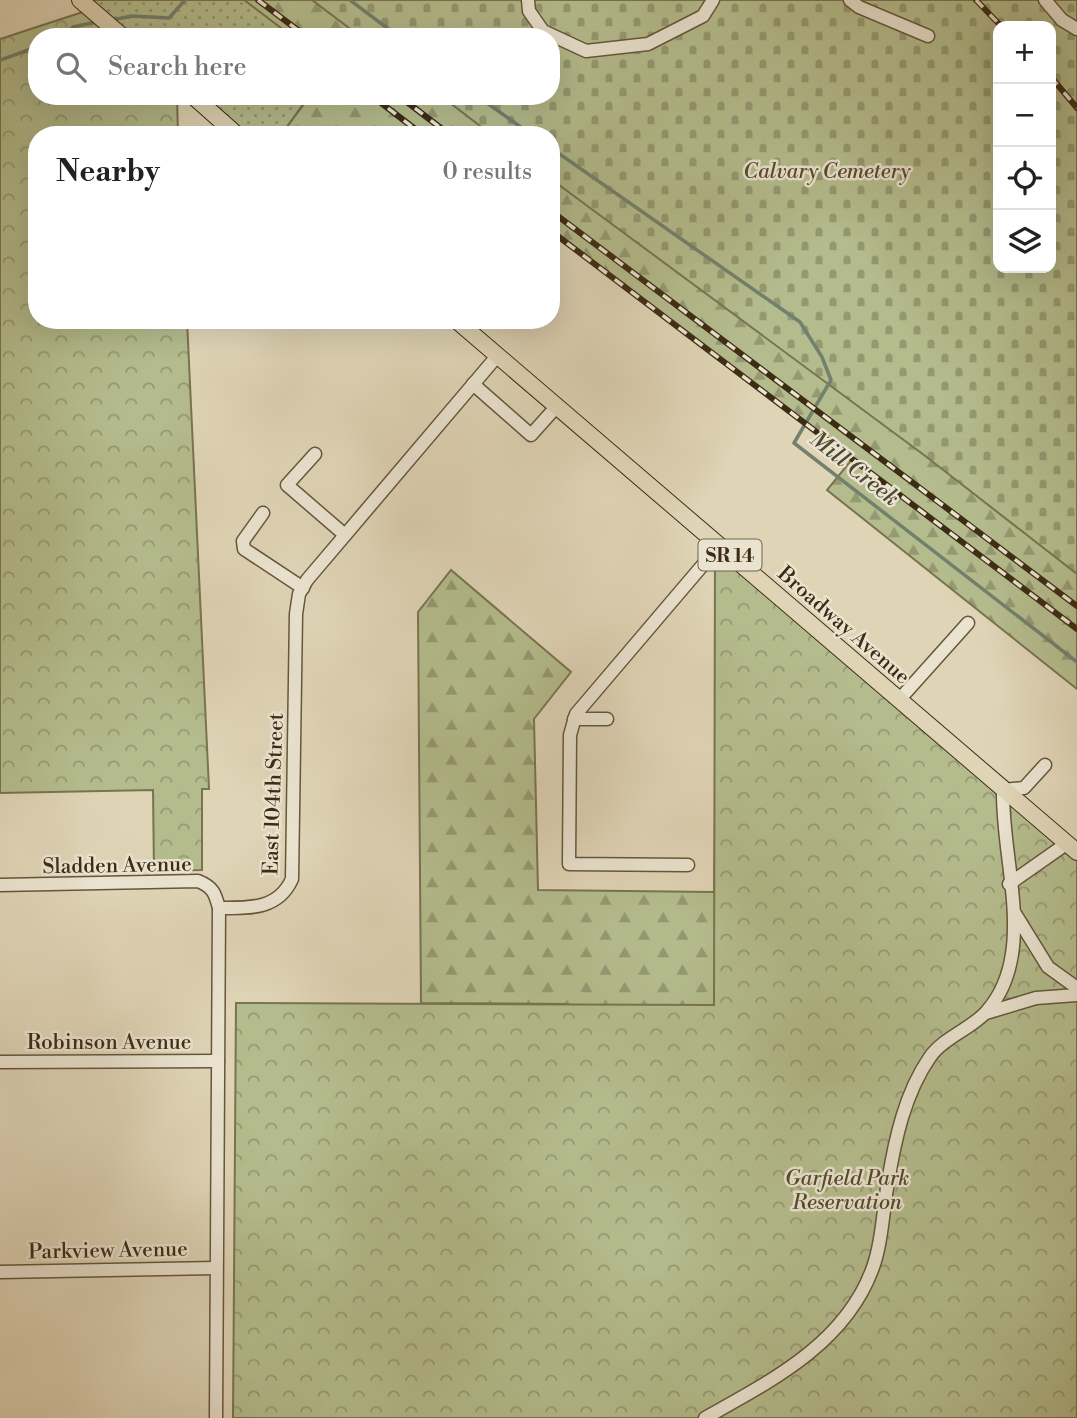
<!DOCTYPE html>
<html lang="en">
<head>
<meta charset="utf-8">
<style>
	:root { --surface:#fff; --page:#f2f2f2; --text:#222; --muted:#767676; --line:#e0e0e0 }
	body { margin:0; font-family:"Libre Bodoni",serif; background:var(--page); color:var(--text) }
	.controls { position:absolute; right:21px; top:21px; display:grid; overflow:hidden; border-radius:14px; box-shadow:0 7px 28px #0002 }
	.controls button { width:63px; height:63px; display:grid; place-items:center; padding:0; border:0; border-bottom:2px solid var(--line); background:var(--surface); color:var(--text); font:35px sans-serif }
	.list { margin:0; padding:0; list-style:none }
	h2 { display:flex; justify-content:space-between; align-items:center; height:91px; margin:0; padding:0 28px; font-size:30px }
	h2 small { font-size:23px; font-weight:400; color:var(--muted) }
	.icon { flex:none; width:38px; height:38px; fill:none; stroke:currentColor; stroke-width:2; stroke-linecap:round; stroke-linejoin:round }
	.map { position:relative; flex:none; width:1077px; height:1418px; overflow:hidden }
	.search { position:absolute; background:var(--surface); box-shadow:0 7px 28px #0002; left:28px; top:28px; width:532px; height:77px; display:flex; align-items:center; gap:18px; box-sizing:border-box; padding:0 24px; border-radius:28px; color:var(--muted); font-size:26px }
	.panel { position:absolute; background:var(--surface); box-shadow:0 7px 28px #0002; left:28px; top:126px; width:532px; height:203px; border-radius:28px }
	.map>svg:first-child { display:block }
	.grass { fill:url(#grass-dots); stroke:#787450; stroke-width:2 }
	.forest { fill:url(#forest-firs); stroke:#787450; stroke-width:2 }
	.cemetery { fill:url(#cemetery-stones); stroke:#787450; stroke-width:2; fill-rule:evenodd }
	.park { fill:url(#park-crowns); stroke:#787450; stroke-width:2 }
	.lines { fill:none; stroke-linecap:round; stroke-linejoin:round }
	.stream { stroke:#72816d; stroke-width:3.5 }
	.minor-casing { stroke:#66563c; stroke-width:15 }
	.major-casing { stroke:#3d2c14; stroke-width:18 }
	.minor { stroke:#eae3d0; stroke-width:12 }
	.major { stroke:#dfd4b6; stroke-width:16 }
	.rail-casing { stroke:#3d2c14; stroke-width:6 }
	.rail { stroke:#eae3d0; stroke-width:3.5; stroke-dasharray:10; stroke-linecap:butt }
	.labels { text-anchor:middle; stroke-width:5; stroke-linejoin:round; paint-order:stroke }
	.shield { fill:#eae3d0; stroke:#71634c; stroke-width:2 }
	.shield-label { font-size:19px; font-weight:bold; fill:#3d2c14 }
	.park-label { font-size:21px; font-style:italic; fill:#55492c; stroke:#eae3d0 }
	.street-label { font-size:21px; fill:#3d2c14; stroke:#eae3d0 }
	.water-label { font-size:23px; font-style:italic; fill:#4f4832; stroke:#eae3d0 }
</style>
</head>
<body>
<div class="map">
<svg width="1077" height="1418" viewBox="0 0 1077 1418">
	<defs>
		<pattern id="grass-dots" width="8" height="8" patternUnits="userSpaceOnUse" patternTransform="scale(1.75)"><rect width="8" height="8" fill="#b4bc8d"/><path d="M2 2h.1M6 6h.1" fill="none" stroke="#949972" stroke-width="1.8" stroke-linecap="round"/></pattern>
		<pattern id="forest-firs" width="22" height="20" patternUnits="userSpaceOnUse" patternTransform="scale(1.75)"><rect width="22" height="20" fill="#b4bc8d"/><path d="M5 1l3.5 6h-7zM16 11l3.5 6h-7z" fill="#949972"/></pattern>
		<pattern id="cemetery-stones" width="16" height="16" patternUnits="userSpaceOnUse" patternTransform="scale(1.75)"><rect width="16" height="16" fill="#b4bc8d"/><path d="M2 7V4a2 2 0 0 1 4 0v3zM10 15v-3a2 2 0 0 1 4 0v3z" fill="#949972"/></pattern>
		<pattern id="park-crowns" width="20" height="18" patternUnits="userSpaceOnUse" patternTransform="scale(1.75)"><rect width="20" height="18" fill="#b4bc8d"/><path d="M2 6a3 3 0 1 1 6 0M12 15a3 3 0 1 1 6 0" fill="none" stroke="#949972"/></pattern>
	</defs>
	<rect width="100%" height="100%" fill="#dfd4b6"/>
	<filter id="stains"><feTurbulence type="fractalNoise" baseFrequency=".00286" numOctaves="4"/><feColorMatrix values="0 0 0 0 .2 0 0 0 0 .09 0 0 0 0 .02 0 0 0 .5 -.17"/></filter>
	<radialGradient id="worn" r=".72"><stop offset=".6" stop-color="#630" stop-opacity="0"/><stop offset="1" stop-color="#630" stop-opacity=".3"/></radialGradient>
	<g class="grass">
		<path d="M 85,0 L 258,0 L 307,37 L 123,37 Z"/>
		<path d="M 193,96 L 309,96 L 281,135 L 237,135 Z"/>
	</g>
	<g class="forest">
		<path d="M 244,0 L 407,0 L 457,37 L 293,37 Z"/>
		<path d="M 310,96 L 536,96 L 843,243 L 1077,408 L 1077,689 L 827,490 L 853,458 L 551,231 L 551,135 L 281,135 Z"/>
		<path d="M 719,546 L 1077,1418 L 567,1004 L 421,1003 L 418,612 L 451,570 L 571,672 L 534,719 L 538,890 L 714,892 Z"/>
	</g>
	<path class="cemetery" d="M 312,0 L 1077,0 L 1077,574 L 924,455 L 551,179 L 551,135 L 492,135 L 441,96 L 551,96 L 551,37 L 361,37 ZM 998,26 L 1051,26 L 1051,268 L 998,268 Z"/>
	<g class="park">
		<path d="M 92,9 L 124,37 L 37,37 L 37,96 L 177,96 L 178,135 L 37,135 L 37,320 L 187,320 L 209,789 L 202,789 L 202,870 L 154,871 L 153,790 L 0,793 L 0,39 Z"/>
		<path d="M 715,545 L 1077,856 L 1077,1418 L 233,1418 L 236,1003 L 714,1005 Z"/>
	</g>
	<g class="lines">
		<g class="stream">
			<path d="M 350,0 L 399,37"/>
			<path d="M 112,20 L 132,16 L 169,18 L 185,0"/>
			<path d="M 65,37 L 73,27 L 97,22"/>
			<path d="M 0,60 L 37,47"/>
			<path d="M 477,96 L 532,135"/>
			<path d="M 551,148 L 800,322 L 822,357 L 831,380 L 794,443 L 1077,662"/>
		</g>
		<g class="minor-casing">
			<g id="minor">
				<path d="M 528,0 L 529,11 L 543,31 L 586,51 L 648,44 L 703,16 L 713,0"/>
				<path d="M 850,0 L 859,7 L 928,36"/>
				<path d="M 1045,0 L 1062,20 L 1077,29"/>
				<path d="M 473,384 L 531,435 L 557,406"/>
				<path d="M 315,454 L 287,485 L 345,535"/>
				<path d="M 263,513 L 243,541 L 244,549 L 303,588"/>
				<path d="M 899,700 L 968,623"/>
				<path d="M 574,719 L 607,719"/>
				<path d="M 688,865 L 569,864 L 570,735 L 576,714 L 719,546"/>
				<path d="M 1009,884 L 1066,844"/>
				<path d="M 0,885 L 198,881 C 213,887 215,893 219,908 L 216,1418"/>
				<path d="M 219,908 C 249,908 278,910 292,879 L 296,614 L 299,594 L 307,580 L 498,355"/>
				<path d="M 1014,912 L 1048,967 L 1077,988"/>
				<path d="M 986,1013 L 1036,998 L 1077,995"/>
				<path d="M 0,1062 L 218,1061"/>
				<path d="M 0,1272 L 216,1268"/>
				<path d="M 705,1418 C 769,1382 844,1345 872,1270 C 882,1244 883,1210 888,1182 C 895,1139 905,1093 930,1057 C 944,1037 973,1028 987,1011 C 1001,995 1009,974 1012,954 C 1020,902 1002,843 1003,790 L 1024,788 L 1045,765"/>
			</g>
		</g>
		<g class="major-casing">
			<g id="major">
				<path d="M 80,0 L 123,37"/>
				<path d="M 193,96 L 237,135"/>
				<path d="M 456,320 L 1077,852"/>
			</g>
		</g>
		<use href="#minor" class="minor"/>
		<use href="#major" class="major"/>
		<g class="rail-casing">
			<g id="rail">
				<path d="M 258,0 L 307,37"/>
				<path d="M 976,0 L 1001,26"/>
				<path d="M 1051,77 L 1077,108"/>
				<path d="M 372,96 L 423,135"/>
				<path d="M 399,96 L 450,135"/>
				<path d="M 551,211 L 1077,606"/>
				<path d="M 551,231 L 1077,629"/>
			</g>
		</g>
		<use href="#rail" class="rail"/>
	</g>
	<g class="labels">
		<rect class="shield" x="698.5" y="539.5" width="63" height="31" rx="5"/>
		<g class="shield-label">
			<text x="730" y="562">SR 14</text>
		</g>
		<g class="park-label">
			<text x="827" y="178">Calvary Cemetery</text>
			<text x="847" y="1185">Garfield Park<tspan x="847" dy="24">Reservation</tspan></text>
		</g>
		<g class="street-label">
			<text transform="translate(844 625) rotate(41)" y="7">Broadway Avenue</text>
			<text transform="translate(273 794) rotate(-88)" y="7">East 104th Street</text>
			<text transform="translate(117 865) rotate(-1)" y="7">Sladden Avenue</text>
			<text x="109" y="1049">Robinson Avenue</text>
			<text transform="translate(108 1250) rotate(-1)" y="7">Parkview Avenue</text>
		</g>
		<g class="water-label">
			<text transform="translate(855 468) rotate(38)" y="8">Mill Creek</text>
		</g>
	</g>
	<rect width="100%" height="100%" filter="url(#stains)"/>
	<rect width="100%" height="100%" fill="url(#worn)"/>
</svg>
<div class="controls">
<button>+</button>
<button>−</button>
<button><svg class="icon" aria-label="locate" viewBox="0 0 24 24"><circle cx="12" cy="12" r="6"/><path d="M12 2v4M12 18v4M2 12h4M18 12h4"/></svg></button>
<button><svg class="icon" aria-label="layers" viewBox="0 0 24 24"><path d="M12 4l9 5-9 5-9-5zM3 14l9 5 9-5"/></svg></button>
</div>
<div class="search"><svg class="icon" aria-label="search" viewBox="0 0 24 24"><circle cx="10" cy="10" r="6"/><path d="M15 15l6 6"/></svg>Search here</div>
<section class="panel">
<h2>Nearby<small>0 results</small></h2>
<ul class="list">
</ul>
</section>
</div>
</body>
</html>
